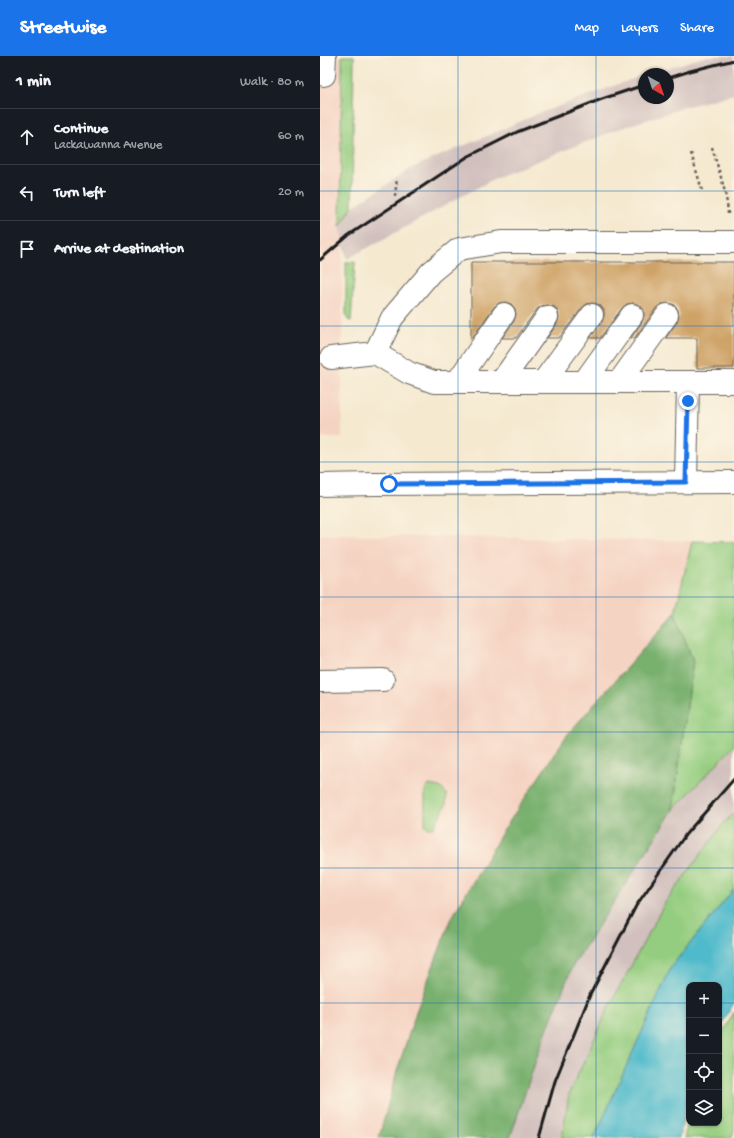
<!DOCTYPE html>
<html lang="en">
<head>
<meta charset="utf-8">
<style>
	:root { --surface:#171b24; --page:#20242c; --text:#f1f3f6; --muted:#9ea1a6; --line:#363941; --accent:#1a73e8 }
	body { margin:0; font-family:"Gochi Hand",sans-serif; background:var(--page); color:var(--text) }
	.controls { position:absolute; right:12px; bottom:12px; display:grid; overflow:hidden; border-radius:8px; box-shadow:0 1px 3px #0004 }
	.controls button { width:36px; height:36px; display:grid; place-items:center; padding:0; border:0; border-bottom:1px solid var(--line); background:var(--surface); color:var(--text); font:20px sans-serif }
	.compass { position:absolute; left:318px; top:12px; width:36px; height:36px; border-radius:50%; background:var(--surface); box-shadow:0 1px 3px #0004; rotate:140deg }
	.stop { position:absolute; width:12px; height:12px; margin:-9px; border:3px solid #1a73e8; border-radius:50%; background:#fff }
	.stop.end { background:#1a73e8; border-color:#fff; box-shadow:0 1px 4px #0008 }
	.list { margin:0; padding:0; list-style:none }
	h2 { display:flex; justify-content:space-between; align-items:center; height:52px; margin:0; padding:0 16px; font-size:17px }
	h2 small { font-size:13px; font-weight:400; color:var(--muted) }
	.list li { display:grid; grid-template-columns:26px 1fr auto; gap:12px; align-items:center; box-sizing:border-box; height:56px; padding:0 16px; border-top:1px solid var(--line) }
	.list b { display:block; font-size:15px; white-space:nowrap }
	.list p { margin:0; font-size:13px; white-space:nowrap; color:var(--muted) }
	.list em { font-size:13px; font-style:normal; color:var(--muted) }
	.icon { flex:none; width:22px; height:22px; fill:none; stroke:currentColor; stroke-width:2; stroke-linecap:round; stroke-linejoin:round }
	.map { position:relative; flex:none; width:414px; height:1082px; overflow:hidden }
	header { display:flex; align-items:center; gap:24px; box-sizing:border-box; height:56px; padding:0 20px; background:var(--accent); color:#fff }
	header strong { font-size:19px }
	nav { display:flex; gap:22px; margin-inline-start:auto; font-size:14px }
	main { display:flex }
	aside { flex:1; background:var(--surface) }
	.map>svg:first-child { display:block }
	.built { fill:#f5d3c2 }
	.industrial { fill:#d1c0bd }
	.green { fill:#95cd80; stroke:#58744e }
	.forest { fill:#78b06e; stroke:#4a6645 }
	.water { fill:#4fbacb; stroke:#366b74 }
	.building { fill:#cfa367 }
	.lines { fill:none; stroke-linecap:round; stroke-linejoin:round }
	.minor-casing { stroke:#68645b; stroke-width:24 }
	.major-casing { stroke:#68645b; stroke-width:24 }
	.path { stroke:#68645b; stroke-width:2.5; stroke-dasharray:3 3; stroke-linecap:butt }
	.minor { stroke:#fff; stroke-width:22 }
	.major { stroke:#fff; stroke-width:22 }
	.rail { stroke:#1c1c1c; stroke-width:3 }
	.route { stroke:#1a73e8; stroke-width:5 }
	.grid { fill:none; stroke:#1f6fb2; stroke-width:1; stroke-opacity:0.55 }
</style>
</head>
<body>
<header>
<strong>Streetwise</strong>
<nav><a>Map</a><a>Layers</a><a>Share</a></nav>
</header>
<main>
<aside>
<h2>1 min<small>Walk · 80 m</small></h2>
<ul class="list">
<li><svg class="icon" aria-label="ahead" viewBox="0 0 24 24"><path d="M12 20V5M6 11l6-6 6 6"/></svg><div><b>Continue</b><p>Lackawanna Avenue</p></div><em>60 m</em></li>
<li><svg class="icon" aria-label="left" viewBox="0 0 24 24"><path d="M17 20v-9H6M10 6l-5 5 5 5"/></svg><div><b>Turn left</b></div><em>20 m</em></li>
<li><svg class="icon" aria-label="arrive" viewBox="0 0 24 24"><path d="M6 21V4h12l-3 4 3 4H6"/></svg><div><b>Arrive at destination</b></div></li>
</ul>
</aside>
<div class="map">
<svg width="414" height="1082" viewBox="0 0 414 1082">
	<rect width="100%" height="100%" fill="#fcf5e5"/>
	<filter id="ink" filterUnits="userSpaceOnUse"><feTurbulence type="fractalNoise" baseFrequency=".025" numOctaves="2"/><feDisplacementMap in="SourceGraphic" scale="8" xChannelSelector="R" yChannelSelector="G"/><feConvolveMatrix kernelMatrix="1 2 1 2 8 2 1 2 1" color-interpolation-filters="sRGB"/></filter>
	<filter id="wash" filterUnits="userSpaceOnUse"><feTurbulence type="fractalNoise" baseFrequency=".012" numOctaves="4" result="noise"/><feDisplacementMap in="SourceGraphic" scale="16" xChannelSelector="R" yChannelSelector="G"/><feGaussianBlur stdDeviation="0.9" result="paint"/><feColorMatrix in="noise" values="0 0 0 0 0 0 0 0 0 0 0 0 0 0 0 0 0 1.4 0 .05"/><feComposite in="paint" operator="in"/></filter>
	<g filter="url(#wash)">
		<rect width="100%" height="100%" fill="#f5e9d0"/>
		<g class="built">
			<rect x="0" y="0" width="22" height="382"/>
			<path d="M 0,479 L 372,485 L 355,557 L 247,679 L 183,775 L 96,956 L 77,1015 L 59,1082 L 0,1082 Z"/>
		</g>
		<g class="industrial">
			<path d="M 388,0 L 414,0 L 414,38 L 368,50 L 296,74 L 177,121 L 27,203 L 20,171 L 32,151 L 94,111 L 220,57 L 324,19 L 324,42 L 348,42 L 348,18 L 326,18 Z"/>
			<path d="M 414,691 L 414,757 L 404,767 L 345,847 L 289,951 L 249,1038 L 242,1082 L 190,1082 L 221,989 L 252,911 L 353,754 Z"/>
		</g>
		<g class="green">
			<path d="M 22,0 L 34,0 L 32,151 L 20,171 Z"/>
			<path d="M 26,206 L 35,206 L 31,265 L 28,264 L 26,260 Z"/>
			<path d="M 372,485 L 414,486 L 414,690 L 353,754 L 373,605 L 355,557 Z"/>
			<path d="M 109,729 L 120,731 L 127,738 L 126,749 L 113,772 L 108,772 L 105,769 L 105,735 Z"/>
			<path d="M 414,757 L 414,833 L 351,911 L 274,1082 L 242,1082 L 249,1038 L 289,951 L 345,847 L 404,767 Z"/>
			<path d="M 414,956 L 414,1074 L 412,1082 L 364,1082 L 369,1061 L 369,1067 L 399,1067 L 399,983 Z"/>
		</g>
		<path class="forest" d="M 355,557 L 373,605 L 353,754 L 252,911 L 221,989 L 190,1082 L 59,1082 L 77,1015 L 96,956 L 131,863 L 183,775 L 247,679 Z"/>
		<path class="water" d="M 414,833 L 414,947 L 399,973 L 399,929 L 369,929 L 369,1036 L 359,1082 L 274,1082 L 351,911 Z"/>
		<g id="blocks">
			<path class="building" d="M 151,206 L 414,206 L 414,312 L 377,312 L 377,282 L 346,282 L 357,266 L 359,260 L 358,254 L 355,249 L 349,247 L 342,248 L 337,251 L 315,282 L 311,282 L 322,266 L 324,260 L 324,254 L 320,249 L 313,247 L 307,248 L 302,252 L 280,282 L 270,282 L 282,266 L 284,260 L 284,254 L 280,249 L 273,247 L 267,248 L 262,252 L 239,282 L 227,282 L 237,268 L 239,262 L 238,255 L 235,251 L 228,249 L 221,250 L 217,253 L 196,282 L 182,282 L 194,265 L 196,259 L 195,253 L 191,248 L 185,246 L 179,247 L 174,251 L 152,282 L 151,282 Z"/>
		</g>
	</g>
	<g filter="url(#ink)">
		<use href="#blocks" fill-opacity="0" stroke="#68645b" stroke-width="1"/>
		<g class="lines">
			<g class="minor-casing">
				<g id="minor">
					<path d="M 4,19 L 5,0"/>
					<path d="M 55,297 L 72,262 L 111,216 L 139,193 L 181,186 L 414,186"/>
					<path d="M 11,302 L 55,297 L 89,317 L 114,326 L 414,326"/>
					<path d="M 137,326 L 184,258"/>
					<path d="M 181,326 L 227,261"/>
					<path d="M 223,326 L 272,259"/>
					<path d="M 264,326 L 312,259"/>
					<path d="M 299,326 L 347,259"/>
					<path d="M 366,426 L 368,326"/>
					<path d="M 0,625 L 63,624"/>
				</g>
			</g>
			<g class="major-casing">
				<path id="major" d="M 0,429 L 55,428 L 414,426"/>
			</g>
			<g class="path">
				<path d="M 392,91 C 398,113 407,136 408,158"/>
				<path d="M 371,97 L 382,134"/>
				<path d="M 75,140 L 77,122"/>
			</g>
			<use href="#minor" class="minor"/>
			<use href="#major" class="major"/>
			<g class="rail">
				<path d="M 348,22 L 370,15 L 414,4"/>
				<path d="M 0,204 L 29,179 L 147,101 L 197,76 L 282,43 L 324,29"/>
				<path d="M 219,1082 L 235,1025 L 270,939 L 316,850 L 366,778 L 414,723"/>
			</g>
		</g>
	</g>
	<g class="lines" filter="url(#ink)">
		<path class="route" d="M 69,428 L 366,426 L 368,345"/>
	</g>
	<path class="grid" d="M 138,0 L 138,1082M 276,0 L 276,1082M 0,135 L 414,135M 0,270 L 414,270M 0,406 L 414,406M 0,541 L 414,541M 0,676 L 414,676M 0,812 L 414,812M 0,947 L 369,947M 399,947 L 414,947"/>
</svg>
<div class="controls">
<button>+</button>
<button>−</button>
<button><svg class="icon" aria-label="locate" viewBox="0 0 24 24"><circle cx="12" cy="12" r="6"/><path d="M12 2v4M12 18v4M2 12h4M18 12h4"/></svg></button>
<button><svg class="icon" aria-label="layers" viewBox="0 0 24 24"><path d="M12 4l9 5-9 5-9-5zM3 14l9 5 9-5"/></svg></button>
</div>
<svg class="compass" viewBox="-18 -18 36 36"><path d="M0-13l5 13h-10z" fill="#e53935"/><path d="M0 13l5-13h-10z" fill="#9ea1a6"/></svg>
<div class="stop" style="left:69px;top:428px"></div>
<div class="stop end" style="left:368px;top:345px"></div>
</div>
</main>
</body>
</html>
